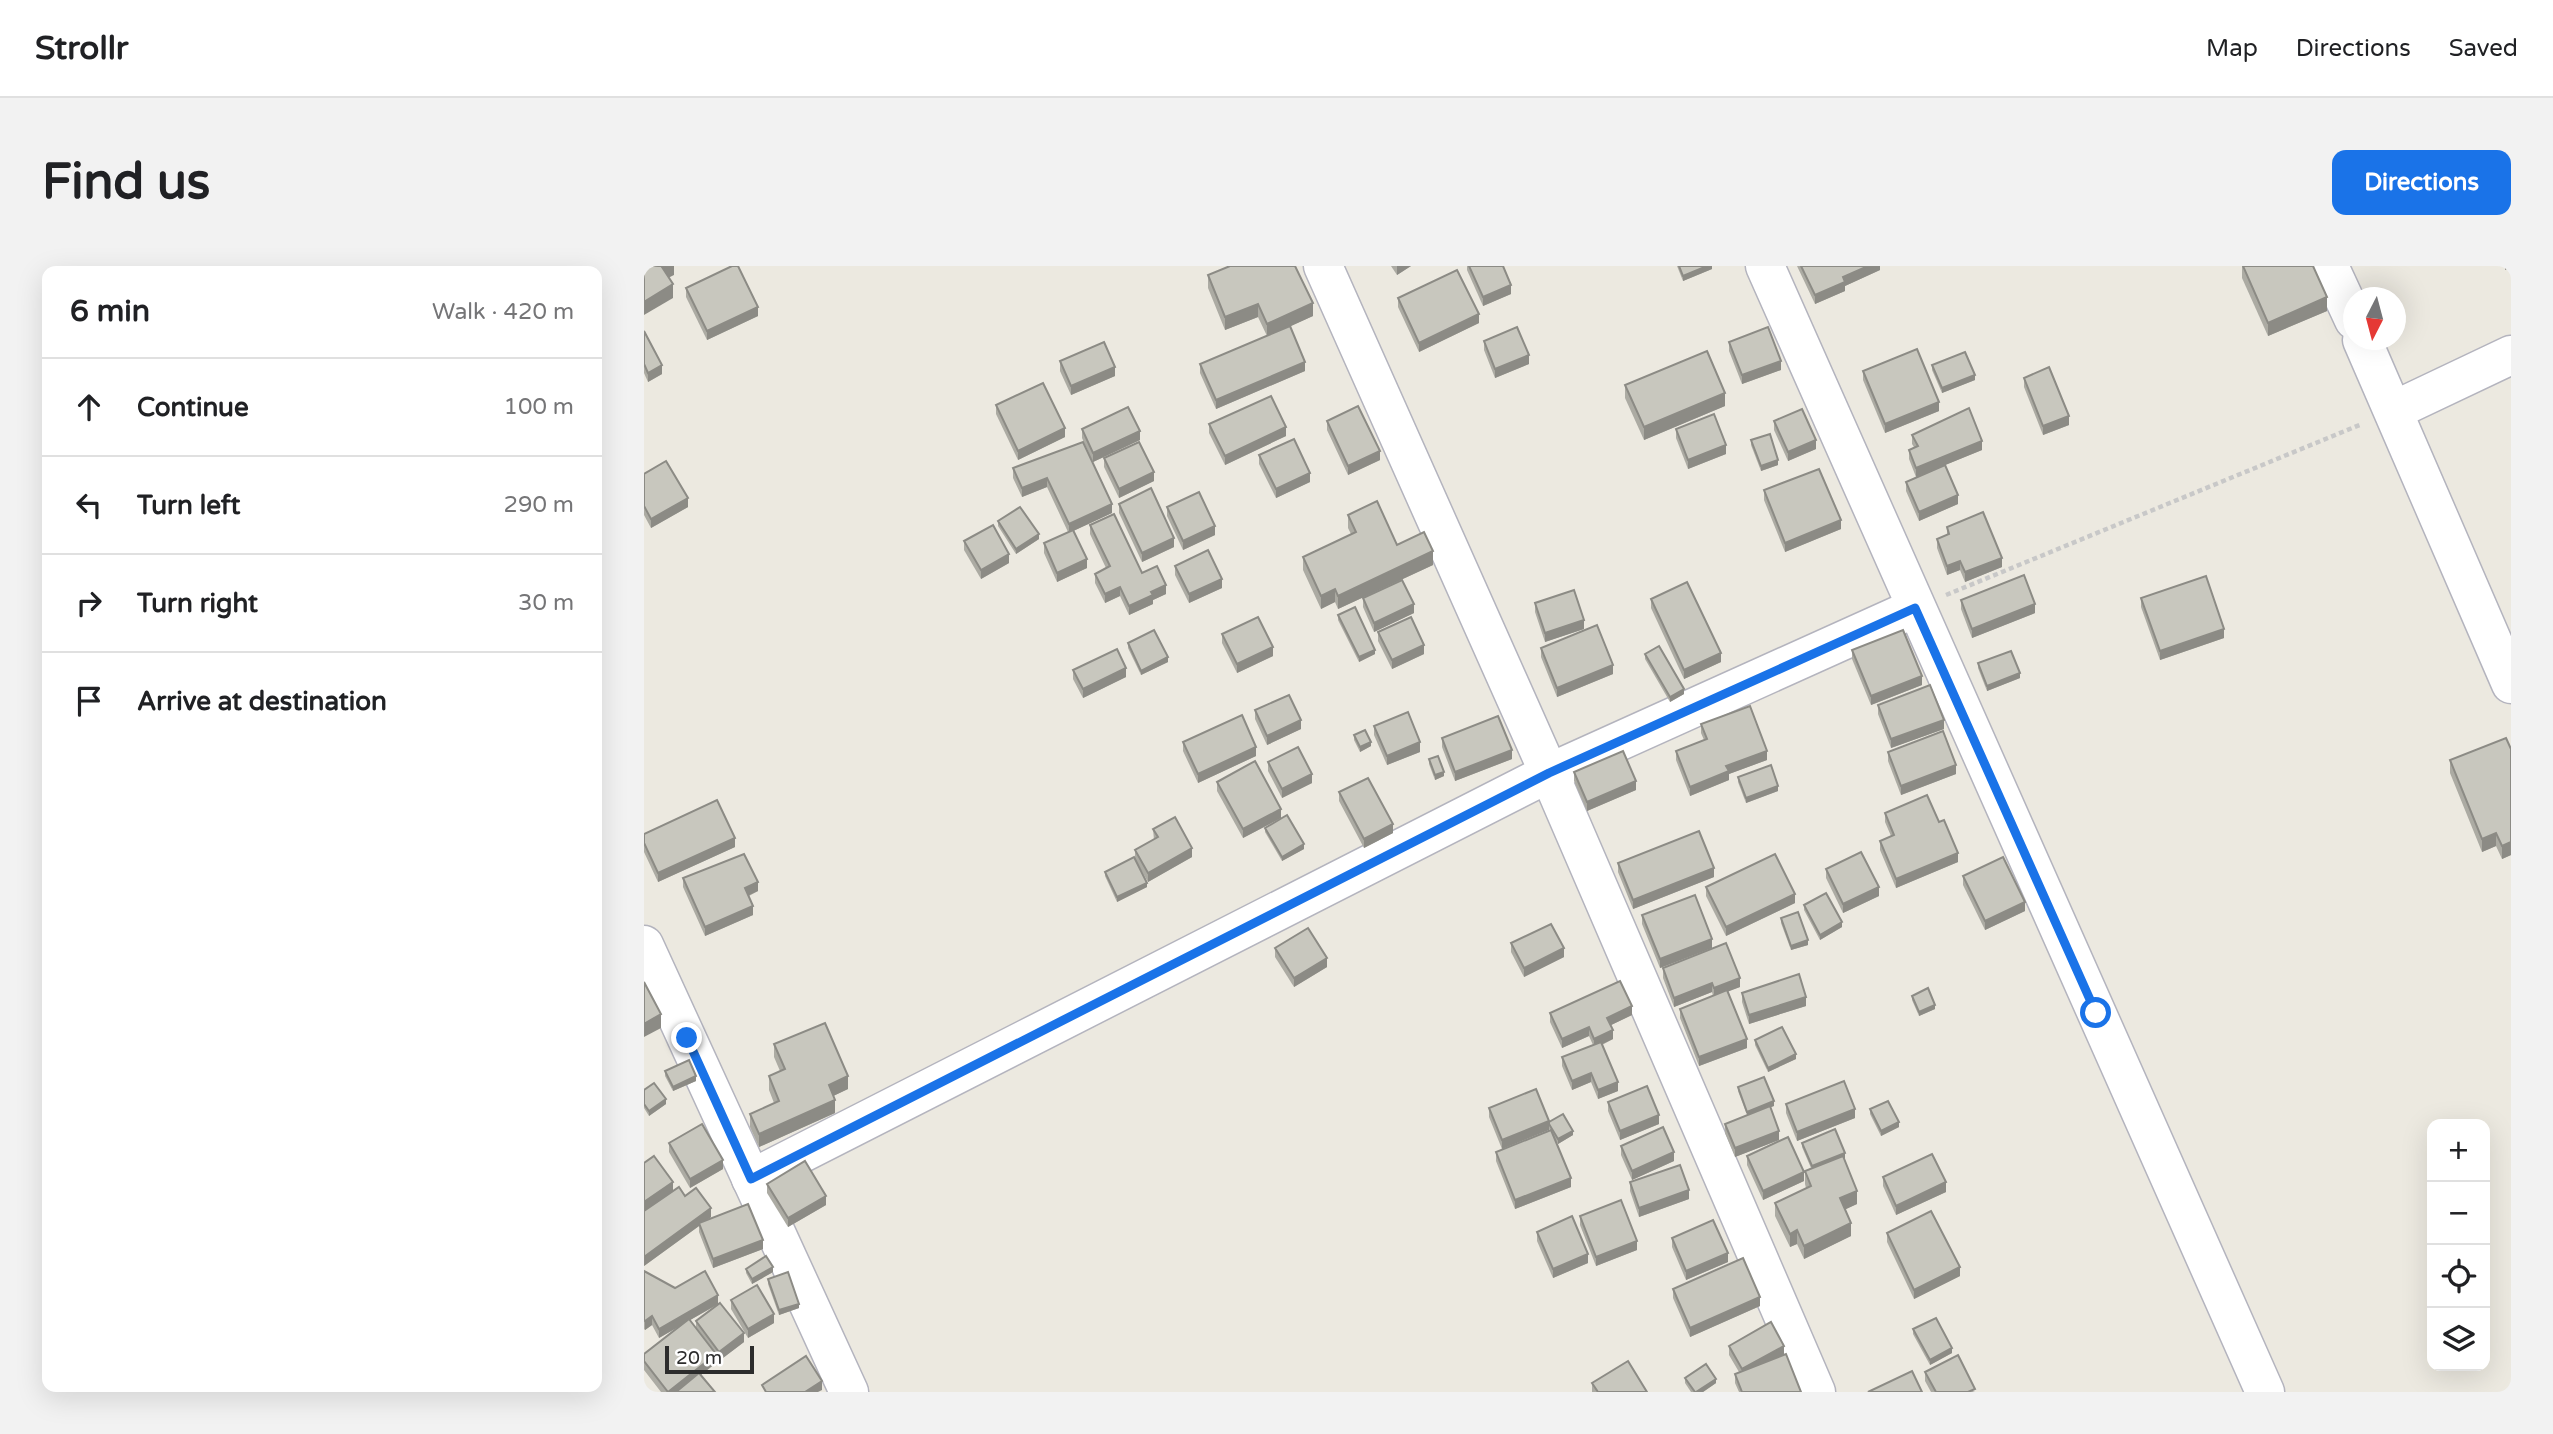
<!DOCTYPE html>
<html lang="en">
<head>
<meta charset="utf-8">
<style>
	:root { --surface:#fff; --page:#f2f2f2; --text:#202124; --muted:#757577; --line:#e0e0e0; --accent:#1a73e8 }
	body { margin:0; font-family:"Varela Round",sans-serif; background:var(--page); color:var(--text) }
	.controls { position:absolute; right:21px; bottom:21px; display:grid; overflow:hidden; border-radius:14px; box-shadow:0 7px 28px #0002 }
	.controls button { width:63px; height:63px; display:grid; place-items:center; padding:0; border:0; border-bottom:2px solid var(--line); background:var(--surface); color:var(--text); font:35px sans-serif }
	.compass { position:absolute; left:1699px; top:21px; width:63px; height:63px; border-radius:50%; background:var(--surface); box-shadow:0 7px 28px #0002; rotate:186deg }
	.scale { position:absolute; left:21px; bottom:18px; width:89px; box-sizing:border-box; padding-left:7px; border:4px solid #2c2c2c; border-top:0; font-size:19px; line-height:24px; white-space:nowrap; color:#2c2c2c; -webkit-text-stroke:5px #fff; paint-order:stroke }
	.stop { position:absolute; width:21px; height:21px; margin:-16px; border:5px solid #1a73e8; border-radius:50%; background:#fff }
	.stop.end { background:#1a73e8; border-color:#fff; box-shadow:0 2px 7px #0008 }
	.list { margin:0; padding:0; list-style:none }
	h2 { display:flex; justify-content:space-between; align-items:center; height:91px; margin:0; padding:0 28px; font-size:30px }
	h2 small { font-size:23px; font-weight:400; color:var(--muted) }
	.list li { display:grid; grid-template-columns:46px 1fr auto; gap:21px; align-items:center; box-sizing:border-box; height:98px; padding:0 28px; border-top:2px solid var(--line) }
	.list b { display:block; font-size:26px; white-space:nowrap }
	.list em { font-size:23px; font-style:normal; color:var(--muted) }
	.icon { flex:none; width:38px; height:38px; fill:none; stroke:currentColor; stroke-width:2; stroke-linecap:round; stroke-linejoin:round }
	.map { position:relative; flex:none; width:1867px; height:1126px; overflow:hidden; border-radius:14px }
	header { display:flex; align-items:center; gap:42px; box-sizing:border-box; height:98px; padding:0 35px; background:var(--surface); border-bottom:2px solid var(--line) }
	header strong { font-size:33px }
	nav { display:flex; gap:38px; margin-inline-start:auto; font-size:24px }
	.intro { display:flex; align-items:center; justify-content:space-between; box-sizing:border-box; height:168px; padding:0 42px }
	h1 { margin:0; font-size:49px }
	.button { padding:18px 32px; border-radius:14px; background:var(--accent); color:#fff; font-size:24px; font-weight:700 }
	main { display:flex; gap:42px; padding:0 42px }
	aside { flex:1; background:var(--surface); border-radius:14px; box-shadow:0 7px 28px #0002 }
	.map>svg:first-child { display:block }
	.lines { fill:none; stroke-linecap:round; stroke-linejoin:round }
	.minor-casing { stroke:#b4b4be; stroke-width:41 }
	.path { stroke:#c8c8c8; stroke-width:4.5; stroke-dasharray:5 3.5; stroke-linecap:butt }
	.minor { stroke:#fff; stroke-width:38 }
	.wall { fill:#acaba3; fill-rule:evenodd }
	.shaded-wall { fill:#8c8b85 }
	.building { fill:#c8c7be; stroke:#8c8b85; stroke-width:2 }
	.route { stroke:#1a73e8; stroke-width:9 }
</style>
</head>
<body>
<header>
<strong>Strollr</strong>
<nav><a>Map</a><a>Directions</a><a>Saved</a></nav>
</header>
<div class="intro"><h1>Find us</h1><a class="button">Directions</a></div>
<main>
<aside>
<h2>6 min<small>Walk · 420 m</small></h2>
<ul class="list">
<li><svg class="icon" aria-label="ahead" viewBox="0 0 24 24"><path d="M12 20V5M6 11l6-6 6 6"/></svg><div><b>Continue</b></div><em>100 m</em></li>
<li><svg class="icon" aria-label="left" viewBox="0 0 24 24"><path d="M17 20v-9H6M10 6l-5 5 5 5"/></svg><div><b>Turn left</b></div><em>290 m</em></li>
<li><svg class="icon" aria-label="right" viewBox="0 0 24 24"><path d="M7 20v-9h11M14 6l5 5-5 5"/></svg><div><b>Turn right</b></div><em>30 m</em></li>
<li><svg class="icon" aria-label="arrive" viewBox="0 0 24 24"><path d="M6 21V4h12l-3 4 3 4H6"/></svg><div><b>Arrive at destination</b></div></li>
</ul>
</aside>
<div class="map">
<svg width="1867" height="1126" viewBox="0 0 1867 1126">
	<rect width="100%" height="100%" fill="#ece9e0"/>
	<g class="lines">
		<g class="minor-casing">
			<g id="minor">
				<path d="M 679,0 L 905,507 L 1172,1126"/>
				<path d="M 1121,0 L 1621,1126"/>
				<path d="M 1685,0 L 1710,54"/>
				<path d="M 1718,74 L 1867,418"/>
				<path d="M 1751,144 L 1867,89"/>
				<path d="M 0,679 L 205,1126"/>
				<path d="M 107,913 L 905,507 L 1271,342"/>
			</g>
		</g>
		<path class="path" d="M 1302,329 L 1718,158"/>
		<use href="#minor" class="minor"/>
	</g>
	<g class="wall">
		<path d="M 747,0 L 767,0 L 753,9 Z"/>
		<path d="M 823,0 L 859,0 L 867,28 L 839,40 L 823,4 Z"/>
		<path d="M 1033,0 L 1068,0 L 1068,3 L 1039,15 Z"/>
		<path d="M 1153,0 L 1236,0 L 1236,4 L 1201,20 L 1201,25 L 1171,38 Z"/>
		<path d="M 1598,0 L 1683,45 L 1624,70 L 1598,12 Z"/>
		<path d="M 564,9 L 669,50 L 646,60 L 661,105 L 572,143 L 556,107 L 556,98 L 623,70 L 614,51 L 581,64 L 564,22 Z"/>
		<path d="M 42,22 L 114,50 L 63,74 L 42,31 Z"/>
		<path d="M 754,32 L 835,57 L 775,86 L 754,41 Z"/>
		<path d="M 0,65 L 18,108 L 4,116 L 0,107 Z"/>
		<path d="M 840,75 L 885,98 L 851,112 L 840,84 Z"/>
		<path d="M 1085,76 L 1137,104 L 1098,118 L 1085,85 Z"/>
		<path d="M 416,95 L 471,110 L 427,129 L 416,105 Z"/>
		<path d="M 1288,99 L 1331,114 L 1298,127 L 1288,104 Z"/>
		<path d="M 1219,105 L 1295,145 L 1241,167 L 1219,114 Z"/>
		<path d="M 1380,112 L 1425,159 L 1399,169 L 1380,121 Z"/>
		<path d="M 981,119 L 1081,140 L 1000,174 L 981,132 Z"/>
		<path d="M 352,139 L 421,171 L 374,194 L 352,148 Z"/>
		<path d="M 683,155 L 736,194 L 704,209 L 683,164 Z"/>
		<path d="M 1130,155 L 1172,183 L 1144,195 L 1130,164 Z"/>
		<path d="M 565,158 L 642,170 L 581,199 L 565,167 Z"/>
		<path d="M 438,163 L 496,174 L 449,196 L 438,172 Z"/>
		<path d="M 1032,163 L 1082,188 L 1044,203 L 1032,172 Z"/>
		<path d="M 1268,169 L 1338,184 L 1301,199 L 1314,238 L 1275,255 L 1262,225 L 1262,216 L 1272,211 L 1265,193 L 1265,184 L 1270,181 L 1268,178 Z"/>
		<path d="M 1107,174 L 1134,199 L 1117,205 L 1107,179 Z"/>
		<path d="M 439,176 L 468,247 L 429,265 L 443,302 L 413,316 L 400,287 L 400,277 L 424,266 L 403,221 L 378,231 L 369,212 L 369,202 Z"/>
		<path d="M 615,189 L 666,216 L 632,232 L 615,198 Z"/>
		<path d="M 460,192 L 510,215 L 475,232 L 460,201 Z"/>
		<path d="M 0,208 L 44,241 L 7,262 L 0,249 Z"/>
		<path d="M 1120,224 L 1197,263 L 1141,286 L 1120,234 Z"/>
		<path d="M 475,238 L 530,281 L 498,296 L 475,247 Z"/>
		<path d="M 523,241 L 571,269 L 539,284 L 523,250 Z"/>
		<path d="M 704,249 L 753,279 L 789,299 L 694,343 L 691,336 L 677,343 L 659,304 L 659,291 L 707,268 L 704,262 Z"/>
		<path d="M 354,255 L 395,273 L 372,288 L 354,260 Z"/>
		<path d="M 446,259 L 498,307 L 522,328 L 509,334 L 509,338 L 485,349 L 476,330 L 461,337 L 451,317 L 451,308 L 462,302 L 446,268 Z"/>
		<path d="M 1303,261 L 1358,301 L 1321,316 L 1316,304 L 1303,309 L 1293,282 L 1293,273 L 1303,269 Z"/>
		<path d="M 320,275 L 365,297 L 337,313 L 320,284 Z"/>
		<path d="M 531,300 L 578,322 L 545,337 L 531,309 Z"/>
		<path d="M 719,332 L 770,347 L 730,366 L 719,341 Z"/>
		<path d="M 1497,332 L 1580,372 L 1516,394 L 1497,341 Z"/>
		<path d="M 1007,333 L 1077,396 L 1040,413 L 1007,342 Z"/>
		<path d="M 1317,334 L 1391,347 L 1328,372 L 1317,343 Z"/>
		<path d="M 891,337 L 940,363 L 901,376 L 891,346 Z"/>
		<path d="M 694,349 L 731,388 L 715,396 L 694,354 Z"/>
		<path d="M 734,366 L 780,388 L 748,403 L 734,375 Z"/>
		<path d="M 578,368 L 629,390 L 593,407 L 578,377 Z"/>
		<path d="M 484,377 L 524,396 L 497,409 L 484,382 Z"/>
		<path d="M 897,382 L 969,408 L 913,431 L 897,391 Z"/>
		<path d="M 1208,384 L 1278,419 L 1227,439 L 1208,393 Z"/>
		<path d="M 1001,388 L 1040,428 L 1026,436 L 1001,393 Z"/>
		<path d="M 1334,397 L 1376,412 L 1343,425 L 1334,402 Z"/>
		<path d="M 429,404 L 482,411 L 439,432 L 429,413 Z"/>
		<path d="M 1234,439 L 1300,463 L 1247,482 L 1234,448 Z"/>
		<path d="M 611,444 L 657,463 L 623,479 L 611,453 Z"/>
		<path d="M 1057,458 L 1123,494 L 1085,508 L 1085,514 L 1046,530 L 1032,494 L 1032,485 L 1060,474 L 1057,467 Z"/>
		<path d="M 730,460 L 776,486 L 743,499 L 730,469 Z"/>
		<path d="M 710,469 L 727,480 L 716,486 L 710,474 Z"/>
		<path d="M 798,472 L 868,493 L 811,515 L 798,481 Z"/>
		<path d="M 539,476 L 612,490 L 554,517 L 539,485 Z"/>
		<path d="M 1867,483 L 1867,589 L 1858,593 L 1852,580 L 1838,586 L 1806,507 L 1806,494 Z"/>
		<path d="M 1244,486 L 1312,508 L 1257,529 L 1244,495 Z"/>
		<path d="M 785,493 L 800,510 L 791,514 L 785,498 Z"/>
		<path d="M 624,496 L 668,517 L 638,532 L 624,505 Z"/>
		<path d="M 930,506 L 992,524 L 943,545 L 930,515 Z"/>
		<path d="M 1094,511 L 1134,525 L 1102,537 L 1094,516 Z"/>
		<path d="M 573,516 L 637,552 L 599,572 L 573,525 Z"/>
		<path d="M 695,526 L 749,567 L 720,582 L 695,535 Z"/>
		<path d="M 1241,547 L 1295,556 L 1314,596 L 1252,622 L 1236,584 L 1236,575 L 1247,570 L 1241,556 Z"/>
		<path d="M 621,562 L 660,583 L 638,595 L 621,566 Z"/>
		<path d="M 509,563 L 548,591 L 504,616 L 491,593 L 491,584 L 510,574 Z"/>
		<path d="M 0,568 L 91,581 L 14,616 L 0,586 Z"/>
		<path d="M 974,597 L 1070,611 L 989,643 L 974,606 Z"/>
		<path d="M 1182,603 L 1235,630 L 1199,647 L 1182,612 Z"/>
		<path d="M 461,606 L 503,621 L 473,636 L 461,610 Z"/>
		<path d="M 1319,610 L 1381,645 L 1341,664 L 1319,619 Z"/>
		<path d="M 39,612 L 114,625 L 105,630 L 109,649 L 61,670 L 39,621 Z"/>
		<path d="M 1062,621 L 1151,637 L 1082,670 L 1062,630 Z"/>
		<path d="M 1160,639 L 1198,661 L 1176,674 L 1160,644 Z"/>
		<path d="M 998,649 L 1068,682 L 1016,702 L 998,658 Z"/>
		<path d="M 1137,652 L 1164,679 L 1147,684 L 1137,657 Z"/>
		<path d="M 867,677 L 920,691 L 880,711 L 867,686 Z"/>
		<path d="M 631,682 L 683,701 L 650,721 L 631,691 Z"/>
		<path d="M 1019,702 L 1096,721 L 1084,725 L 1103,782 L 1055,800 L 1036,752 L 1036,743 L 1069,730 L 1068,726 L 1030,741 L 1019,712 Z"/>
		<path d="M 1098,727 L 1162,740 L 1105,758 L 1098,736 Z"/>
		<path d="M 1268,730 L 1291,743 L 1275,750 L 1268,734 Z"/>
		<path d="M 906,747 L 988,749 L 967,759 L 969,773 L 958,779 L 974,825 L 954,833 L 947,816 L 928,824 L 918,800 L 918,791 L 949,779 L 945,770 L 918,782 L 906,756 Z"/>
		<path d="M 1111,774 L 1152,793 L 1124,806 L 1111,779 Z"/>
		<path d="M 130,778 L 204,823 L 189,830 L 191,847 L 115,881 L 106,861 L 106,848 L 130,837 L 125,824 L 125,810 L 136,805 L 130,791 Z"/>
		<path d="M 21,805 L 52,815 L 29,825 L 21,810 Z"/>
		<path d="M 1094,821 L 1130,840 L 1126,841 L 1135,874 L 1091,891 L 1081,867 L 1081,858 L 1103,849 L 1094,825 Z"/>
		<path d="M 0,824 L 22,838 L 5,850 L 0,842 Z"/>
		<path d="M 964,836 L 1015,858 L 976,874 L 964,845 Z"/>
		<path d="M 1142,838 L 1211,852 L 1153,875 L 1142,847 Z"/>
		<path d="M 845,842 L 905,856 L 929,869 L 914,878 L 910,871 L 927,921 L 871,943 L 852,895 L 852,886 L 906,864 L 905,863 L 858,883 L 845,851 Z"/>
		<path d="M 1226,843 L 1255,861 L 1237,870 L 1226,848 Z"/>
		<path d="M 25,877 L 79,903 L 46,922 L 25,886 Z"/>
		<path d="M 1158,877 L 1201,892 L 1200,892 L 1213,938 L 1201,943 L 1207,970 L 1160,993 L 1153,978 L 1146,981 L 1131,950 L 1131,937 L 1162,922 L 1161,918 L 1161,905 L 1167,902 L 1158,881 Z"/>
		<path d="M 977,880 L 1030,895 L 988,914 L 977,889 Z"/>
		<path d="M 1103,890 L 1160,915 L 1119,934 L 1103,899 Z"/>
		<path d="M 1239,911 L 1302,926 L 1252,949 L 1239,920 Z"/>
		<path d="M 986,916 L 1045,933 L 995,951 L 986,925 Z"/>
		<path d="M 123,918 L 182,939 L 144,961 L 123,927 Z"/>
		<path d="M 41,930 L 67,951 L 64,954 L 119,983 L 69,1002 L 55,966 L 55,960 L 0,1000 L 0,945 Z"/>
		<path d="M 936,950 L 993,984 L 952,1000 L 936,959 Z"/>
		<path d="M 893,966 L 944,997 L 909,1012 L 893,975 Z"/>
		<path d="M 1243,967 L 1316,1010 L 1270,1033 L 1243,976 Z"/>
		<path d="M 1028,972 L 1084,996 L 1042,1014 L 1028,981 Z"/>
		<path d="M 102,1003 L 129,1006 L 108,1018 L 102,1007 Z"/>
		<path d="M 0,1005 L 31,1022 L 74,1038 L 100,1076 L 75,1095 L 72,1091 L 72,1097 L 57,1109 L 71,1126 L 17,1126 L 0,1104 L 0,1088 L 36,1060 L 15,1072 L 8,1059 L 1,1064 L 0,1063 ZM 73,1039 L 52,1055 L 52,1062 L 46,1054 Z"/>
		<path d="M 124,1013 L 155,1042 L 135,1049 L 124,1018 Z"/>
		<path d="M 1029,1023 L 1116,1040 L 1046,1071 L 1029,1032 Z"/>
		<path d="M 87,1034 L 130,1057 L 104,1072 L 87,1043 Z"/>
		<path d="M 1269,1063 L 1308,1087 L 1286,1099 L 1269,1068 Z"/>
		<path d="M 1085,1080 L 1140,1088 L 1157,1126 L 1095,1126 L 1091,1117 L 1091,1108 L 1095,1106 L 1085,1089 Z"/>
		<path d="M 1281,1106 L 1331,1126 L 1287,1126 L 1281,1115 Z"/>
		<path d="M 1041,1112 L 1072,1117 L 1059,1126 L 1047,1126 L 1041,1117 Z"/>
		<path d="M 948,1117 L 1003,1126 L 948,1126 Z"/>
	</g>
	<g class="shaded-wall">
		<path d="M 21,0 L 30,0 L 30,9 L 18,15 L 18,1 Z"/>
		<path d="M 753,0 L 767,0 L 753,9 Z"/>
		<path d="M 1063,0 L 1068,0 L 1068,3 L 1039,15 L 1039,10 Z"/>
		<path d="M 1224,0 L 1236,0 L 1236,4 L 1201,20 L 1201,25 L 1171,38 L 1171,29 L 1199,11 Z"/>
		<path d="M 1861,0 L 1867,0 L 1867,2 L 1861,4 Z"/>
		<path d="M 29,18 L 29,32 L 0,49 L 0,36 Z"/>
		<path d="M 867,19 L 867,28 L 839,40 L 839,31 Z"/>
		<path d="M 1683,31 L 1683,45 L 1624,70 L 1624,57 Z"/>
		<path d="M 669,37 L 669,50 L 623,71 L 623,58 Z"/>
		<path d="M 614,38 L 614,51 L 581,64 L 581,51 Z"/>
		<path d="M 114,41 L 114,50 L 63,74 L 63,65 Z"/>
		<path d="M 835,48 L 835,57 L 775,86 L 775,77 Z"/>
		<path d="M 885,89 L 885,98 L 851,112 L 851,103 Z"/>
		<path d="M 1137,95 L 1137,104 L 1098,118 L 1098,109 Z"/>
		<path d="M 661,96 L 661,105 L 572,143 L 572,134 Z"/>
		<path d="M 18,99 L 18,108 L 4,116 L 4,107 Z"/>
		<path d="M 471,101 L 471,110 L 427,129 L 427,120 Z"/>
		<path d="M 1331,109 L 1331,114 L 1298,127 L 1298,122 Z"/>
		<path d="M 1081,127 L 1081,140 L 1000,174 L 1000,161 Z"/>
		<path d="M 1295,136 L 1295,145 L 1241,167 L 1241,158 Z"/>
		<path d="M 1425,150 L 1425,159 L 1399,169 L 1399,160 Z"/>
		<path d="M 642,161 L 642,170 L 581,199 L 581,190 Z"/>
		<path d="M 421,162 L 421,171 L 374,194 L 374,185 Z"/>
		<path d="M 496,165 L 496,174 L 449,196 L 449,187 Z"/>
		<path d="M 1172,174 L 1172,183 L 1144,195 L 1144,186 Z"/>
		<path d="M 1338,175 L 1338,184 L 1272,211 L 1272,202 Z"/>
		<path d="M 1082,179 L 1082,188 L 1044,203 L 1044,194 Z"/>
		<path d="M 736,185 L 736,194 L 704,209 L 704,200 Z"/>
		<path d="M 1134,194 L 1134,199 L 1117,205 L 1117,200 Z"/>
		<path d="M 510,206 L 510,215 L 475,232 L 475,223 Z"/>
		<path d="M 666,207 L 666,216 L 632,232 L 632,223 Z"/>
		<path d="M 403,212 L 403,221 L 378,231 L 378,222 Z"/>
		<path d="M 1314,229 L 1314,238 L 1275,255 L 1275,246 Z"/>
		<path d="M 44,232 L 44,241 L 7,262 L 7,253 Z"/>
		<path d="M 468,238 L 468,247 L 425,267 L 425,258 Z"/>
		<path d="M 1197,254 L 1197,263 L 1141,286 L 1141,277 Z"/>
		<path d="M 571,260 L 571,269 L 539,284 L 539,275 Z"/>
		<path d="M 395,268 L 395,273 L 372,288 L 372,283 Z"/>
		<path d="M 530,272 L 530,281 L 498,296 L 498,287 Z"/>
		<path d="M 789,285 L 789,299 L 694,343 L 694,330 Z"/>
		<path d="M 365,288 L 365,297 L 337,313 L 337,304 Z"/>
		<path d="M 1358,292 L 1358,301 L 1321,316 L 1321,306 Z"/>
		<path d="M 443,293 L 443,302 L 413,316 L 413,307 Z"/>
		<path d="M 1316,295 L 1316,304 L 1303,309 L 1303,300 Z"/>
		<path d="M 578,313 L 578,322 L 545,337 L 545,328 Z"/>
		<path d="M 522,319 L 522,328 L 509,334 L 509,338 L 485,349 L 485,340 L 507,326 Z"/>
		<path d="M 476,321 L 476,330 L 461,337 L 461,328 Z"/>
		<path d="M 691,323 L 691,336 L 677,343 L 677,330 Z"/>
		<path d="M 770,338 L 770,347 L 730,366 L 730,357 Z"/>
		<path d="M 1391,338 L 1391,347 L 1328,372 L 1328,363 Z"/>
		<path d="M 940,354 L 940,363 L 901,376 L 901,367 Z"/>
		<path d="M 1580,363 L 1580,372 L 1516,394 L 1516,385 Z"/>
		<path d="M 780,379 L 780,388 L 748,403 L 748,394 Z"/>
		<path d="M 629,381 L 629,390 L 593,407 L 593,398 Z"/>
		<path d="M 731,384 L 731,388 L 715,396 L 715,391 Z"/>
		<path d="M 1077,387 L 1077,396 L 1040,413 L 1040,404 Z"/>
		<path d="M 524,391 L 524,396 L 497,409 L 497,405 Z"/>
		<path d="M 969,399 L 969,408 L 913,431 L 913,422 Z"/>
		<path d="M 482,402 L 482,411 L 439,432 L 439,423 Z"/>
		<path d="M 1376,407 L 1376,412 L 1343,425 L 1343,420 Z"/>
		<path d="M 1278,410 L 1278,419 L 1227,439 L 1227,430 Z"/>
		<path d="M 1040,423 L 1040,428 L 1026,436 L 1026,431 Z"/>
		<path d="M 657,454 L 657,463 L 623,479 L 623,470 Z"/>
		<path d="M 1300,454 L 1300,463 L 1247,482 L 1247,473 Z"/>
		<path d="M 727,476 L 727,480 L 716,486 L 716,481 Z"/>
		<path d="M 776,476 L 776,486 L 743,499 L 743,490 Z"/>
		<path d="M 612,481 L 612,490 L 554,517 L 554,508 Z"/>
		<path d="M 868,484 L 868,493 L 811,515 L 811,506 Z"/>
		<path d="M 1123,485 L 1123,494 L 1085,508 L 1085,514 L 1046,530 L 1046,521 L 1082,500 Z"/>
		<path d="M 1312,499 L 1312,508 L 1257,529 L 1257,520 Z"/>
		<path d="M 800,506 L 800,510 L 791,514 L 791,509 Z"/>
		<path d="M 668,508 L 668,517 L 638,532 L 638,523 Z"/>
		<path d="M 992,515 L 992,524 L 943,545 L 943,536 Z"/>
		<path d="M 1134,520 L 1134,525 L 1102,537 L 1102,532 Z"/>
		<path d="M 637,543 L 637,552 L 599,572 L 599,563 Z"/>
		<path d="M 749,558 L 749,567 L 720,582 L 720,573 Z"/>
		<path d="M 1852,567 L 1852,580 L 1838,586 L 1838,573 Z"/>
		<path d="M 91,572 L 91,581 L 14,616 L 14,607 Z"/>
		<path d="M 1867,576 L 1867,589 L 1858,593 L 1858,580 Z"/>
		<path d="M 660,578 L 660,583 L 638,595 L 638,591 Z"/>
		<path d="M 548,582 L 548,591 L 504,616 L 504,607 Z"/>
		<path d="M 1314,587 L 1314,596 L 1252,622 L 1252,613 Z"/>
		<path d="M 1070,602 L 1070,611 L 989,643 L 989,634 Z"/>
		<path d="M 114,616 L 114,625 L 101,631 L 101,622 Z"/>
		<path d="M 503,617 L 503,621 L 473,636 L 473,631 Z"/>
		<path d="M 1235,621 L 1235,630 L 1199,647 L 1199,638 Z"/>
		<path d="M 1151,628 L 1151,637 L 1082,670 L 1082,661 Z"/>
		<path d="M 1381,636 L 1381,645 L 1341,664 L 1341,655 Z"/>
		<path d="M 109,640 L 109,649 L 61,670 L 61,661 Z"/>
		<path d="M 1198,656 L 1198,661 L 1176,674 L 1176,669 Z"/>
		<path d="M 1068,673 L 1068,682 L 1016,702 L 1016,693 Z"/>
		<path d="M 1164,674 L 1164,679 L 1147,684 L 1147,680 Z"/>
		<path d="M 920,682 L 920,691 L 880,711 L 880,702 Z"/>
		<path d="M 683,692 L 683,701 L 650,721 L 650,712 Z"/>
		<path d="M 1096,712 L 1096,721 L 1070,731 L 1070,722 Z"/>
		<path d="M 1068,717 L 1068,726 L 1030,741 L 1030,732 Z"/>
		<path d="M 1162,731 L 1162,740 L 1105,758 L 1105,749 Z"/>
		<path d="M 1291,739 L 1291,743 L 1275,750 L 1275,746 Z"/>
		<path d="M 988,740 L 988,749 L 963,761 L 963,752 Z"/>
		<path d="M 17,748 L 17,762 L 0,771 L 0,758 Z"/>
		<path d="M 945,761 L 945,770 L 918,782 L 918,773 Z"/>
		<path d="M 969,764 L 969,773 L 950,782 L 950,773 Z"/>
		<path d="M 1103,773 L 1103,782 L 1055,800 L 1055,791 Z"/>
		<path d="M 1152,788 L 1152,793 L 1124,806 L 1124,802 Z"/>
		<path d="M 947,807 L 947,816 L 928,824 L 928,815 Z"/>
		<path d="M 52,810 L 52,815 L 29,825 L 29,821 Z"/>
		<path d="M 204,810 L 204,823 L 185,832 L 185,819 Z"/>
		<path d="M 974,816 L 974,825 L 954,833 L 954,824 Z"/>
		<path d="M 22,833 L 22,838 L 5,850 L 5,845 Z"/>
		<path d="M 191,834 L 191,847 L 115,881 L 115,868 Z"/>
		<path d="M 1130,835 L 1130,840 L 1103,850 L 1103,846 Z"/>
		<path d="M 1211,843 L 1211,852 L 1153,875 L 1153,866 Z"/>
		<path d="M 1015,849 L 1015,858 L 976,874 L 976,865 Z"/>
		<path d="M 905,855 L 905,864 L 858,883 L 858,874 Z"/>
		<path d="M 1255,856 L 1255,861 L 1237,870 L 1237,865 Z"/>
		<path d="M 929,865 L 929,869 L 914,878 L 914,873 Z"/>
		<path d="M 1135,865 L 1135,874 L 1091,891 L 1091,882 Z"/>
		<path d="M 1030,886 L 1030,895 L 988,914 L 988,905 Z"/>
		<path d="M 1201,887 L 1201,892 L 1168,904 L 1168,900 Z"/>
		<path d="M 79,894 L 79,903 L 46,922 L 46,913 Z"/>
		<path d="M 1160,906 L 1160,915 L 1119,934 L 1119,925 Z"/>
		<path d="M 927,912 L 927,921 L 871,943 L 871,934 Z"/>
		<path d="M 29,916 L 29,925 L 0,945 L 0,936 Z"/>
		<path d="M 1302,916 L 1302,926 L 1252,949 L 1252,940 Z"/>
		<path d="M 1045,924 L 1045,933 L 995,951 L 995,942 Z"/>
		<path d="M 1213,925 L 1213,938 L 1196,946 L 1196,932 Z"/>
		<path d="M 182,930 L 182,939 L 144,961 L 144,952 Z"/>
		<path d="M 67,942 L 67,951 L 56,959 L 55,957 L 55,960 L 0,1000 L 0,991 Z"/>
		<path d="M 1207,957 L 1207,970 L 1160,993 L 1160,980 Z"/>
		<path d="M 1153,964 L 1153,978 L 1146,981 L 1146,968 Z"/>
		<path d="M 119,974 L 119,983 L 69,1002 L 69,993 Z"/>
		<path d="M 993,975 L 993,984 L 952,1000 L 952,991 Z"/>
		<path d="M 1084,987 L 1084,996 L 1042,1014 L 1042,1005 Z"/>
		<path d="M 944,988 L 944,997 L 909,1012 L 909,1003 Z"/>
		<path d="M 129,1001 L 129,1006 L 108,1018 L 108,1013 Z"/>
		<path d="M 1316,1001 L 1316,1010 L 1270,1033 L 1270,1024 Z"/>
		<path d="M 74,1029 L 74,1038 L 15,1072 L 15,1063 Z"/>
		<path d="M 1116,1031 L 1116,1040 L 1046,1071 L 1046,1062 Z"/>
		<path d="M 155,1038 L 155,1042 L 135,1049 L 135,1044 Z"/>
		<path d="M 130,1048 L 130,1057 L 104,1072 L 104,1063 Z"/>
		<path d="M 8,1050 L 8,1059 L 1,1064 L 1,1055 Z"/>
		<path d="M 100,1067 L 100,1076 L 75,1095 L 75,1086 Z"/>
		<path d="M 1140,1080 L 1140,1089 L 1098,1112 L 1098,1103 Z"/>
		<path d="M 1308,1082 L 1308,1087 L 1286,1099 L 1286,1094 Z"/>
		<path d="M 72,1088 L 72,1097 L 35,1126 L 24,1126 Z"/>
		<path d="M 1072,1113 L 1072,1117 L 1059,1126 L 1052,1126 Z"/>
		<path d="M 178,1115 L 178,1124 L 174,1126 L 161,1126 Z"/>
	</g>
	<g class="building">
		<path d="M 0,0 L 21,0 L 18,1 L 29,18 L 0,36 Z"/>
		<path d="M 88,0 L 94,0 L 114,41 L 63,65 L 42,22 Z"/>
		<path d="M 586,0 L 651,0 L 669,37 L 623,58 L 614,38 L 581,51 L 564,9 Z"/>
		<path d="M 825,0 L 859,0 L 867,19 L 839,31 Z"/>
		<path d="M 1035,0 L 1063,0 L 1039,10 Z"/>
		<path d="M 1157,0 L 1224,0 L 1199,11 L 1201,16 L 1171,29 Z"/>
		<path d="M 1599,0 L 1669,0 L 1683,31 L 1624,57 Z"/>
		<path d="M 813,4 L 835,48 L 775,77 L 754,32 Z"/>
		<path d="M 646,60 L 661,96 L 572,134 L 556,98 Z"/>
		<path d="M 873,61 L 885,89 L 851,103 L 840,75 Z"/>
		<path d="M 1124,61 L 1137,95 L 1098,109 L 1085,76 Z"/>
		<path d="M 0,65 L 18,99 L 4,107 L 0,98 Z"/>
		<path d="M 460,76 L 471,101 L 427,120 L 416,95 Z"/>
		<path d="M 1273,83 L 1295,136 L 1241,158 L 1219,105 Z"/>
		<path d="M 1063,85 L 1081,127 L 1000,161 L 981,119 Z"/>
		<path d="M 1321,86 L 1331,109 L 1298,122 L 1288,99 Z"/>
		<path d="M 1405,101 L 1425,150 L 1399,160 L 1380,112 Z"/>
		<path d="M 399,117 L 421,162 L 374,185 L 352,139 Z"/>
		<path d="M 627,130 L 642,161 L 581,190 L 565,158 Z"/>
		<path d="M 714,140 L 736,185 L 704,200 L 683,155 Z"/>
		<path d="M 484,141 L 496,165 L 449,187 L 438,163 Z"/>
		<path d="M 1325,142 L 1338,175 L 1272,202 L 1265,184 L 1274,180 L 1268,169 Z"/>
		<path d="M 1158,143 L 1172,174 L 1144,186 L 1130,155 Z"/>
		<path d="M 1070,148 L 1082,179 L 1044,194 L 1032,163 Z"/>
		<path d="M 1126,168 L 1134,194 L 1117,200 L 1107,174 Z"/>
		<path d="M 650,173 L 666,207 L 632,223 L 615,189 Z"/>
		<path d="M 439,176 L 468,238 L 425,258 L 403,212 L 378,222 L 369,202 Z"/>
		<path d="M 495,176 L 510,206 L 475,223 L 460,192 Z"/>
		<path d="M 22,195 L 44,232 L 7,253 L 0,240 L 0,208 Z"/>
		<path d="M 1301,199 L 1314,229 L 1275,246 L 1262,216 Z"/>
		<path d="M 1175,203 L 1197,254 L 1141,277 L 1120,224 Z"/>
		<path d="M 507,222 L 530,272 L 498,287 L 475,238 Z"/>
		<path d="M 555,226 L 571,260 L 539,275 L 523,241 Z"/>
		<path d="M 733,235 L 753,279 L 780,266 L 789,285 L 694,330 L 691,323 L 677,330 L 659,291 L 712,266 L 704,249 Z"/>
		<path d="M 376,241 L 395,268 L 372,283 L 354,255 Z"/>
		<path d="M 1339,246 L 1358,292 L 1321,306 L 1316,295 L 1303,300 L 1293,273 L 1305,268 L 1303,261 Z"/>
		<path d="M 470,248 L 498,307 L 513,300 L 522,319 L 507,326 L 509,329 L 485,340 L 476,321 L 461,328 L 451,308 L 466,300 L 446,259 Z"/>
		<path d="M 349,259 L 365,288 L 337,304 L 320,275 Z"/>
		<path d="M 429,264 L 443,293 L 413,307 L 400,277 Z"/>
		<path d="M 564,284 L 578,313 L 545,328 L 531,300 Z"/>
		<path d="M 1380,309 L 1391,338 L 1328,363 L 1317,334 Z"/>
		<path d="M 1562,310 L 1580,363 L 1516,385 L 1497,332 Z"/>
		<path d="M 758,314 L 770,338 L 730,357 L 719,332 Z"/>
		<path d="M 1043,316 L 1077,387 L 1040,404 L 1007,333 Z"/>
		<path d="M 930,324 L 940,354 L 901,367 L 891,337 Z"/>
		<path d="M 711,341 L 731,384 L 715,391 L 694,349 Z"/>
		<path d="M 614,351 L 629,381 L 593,398 L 578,368 Z"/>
		<path d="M 767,351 L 780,379 L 748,394 L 734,366 Z"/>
		<path d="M 953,359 L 969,399 L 913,422 L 897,382 Z"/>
		<path d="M 510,364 L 524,391 L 497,405 L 484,377 Z"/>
		<path d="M 1259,364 L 1278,410 L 1227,430 L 1208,384 Z"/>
		<path d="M 1015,380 L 1040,423 L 1026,431 L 1001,388 Z"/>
		<path d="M 473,383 L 482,402 L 439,423 L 429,404 Z"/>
		<path d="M 1367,385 L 1376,407 L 1343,420 L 1334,397 Z"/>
		<path d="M 1286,419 L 1300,454 L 1247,473 L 1234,439 Z"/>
		<path d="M 645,429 L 657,454 L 623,470 L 611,444 Z"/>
		<path d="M 1106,440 L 1123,485 L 1082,500 L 1085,505 L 1046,521 L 1032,485 L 1063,473 L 1057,458 Z"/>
		<path d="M 764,446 L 776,476 L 743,490 L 730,460 Z"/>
		<path d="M 598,449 L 612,481 L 554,508 L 539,476 Z"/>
		<path d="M 854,450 L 868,484 L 811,506 L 798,472 Z"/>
		<path d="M 721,464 L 727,476 L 716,481 L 710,469 Z"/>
		<path d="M 1299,465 L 1312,499 L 1257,520 L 1244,486 Z"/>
		<path d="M 1862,472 L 1867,483 L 1867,576 L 1858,580 L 1852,567 L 1838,573 L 1806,494 Z"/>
		<path d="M 654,481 L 668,508 L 638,523 L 624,496 Z"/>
		<path d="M 979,485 L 992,515 L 943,536 L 930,506 Z"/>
		<path d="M 794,490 L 800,506 L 791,509 L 785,493 Z"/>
		<path d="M 611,495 L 637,543 L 599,563 L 573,516 Z"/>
		<path d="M 1127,499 L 1134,520 L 1102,532 L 1094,511 Z"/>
		<path d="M 724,512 L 749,558 L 720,573 L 695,526 Z"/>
		<path d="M 1283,529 L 1295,556 L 1300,554 L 1314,587 L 1252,613 L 1236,575 L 1250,569 L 1241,547 Z"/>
		<path d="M 73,534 L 91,572 L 14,607 L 0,577 L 0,568 Z"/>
		<path d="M 643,549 L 660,578 L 638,591 L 621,562 Z"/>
		<path d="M 531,551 L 548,582 L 504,607 L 491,584 L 514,571 L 509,563 Z"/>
		<path d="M 1055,565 L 1070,602 L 989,634 L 974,597 Z"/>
		<path d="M 1217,586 L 1235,621 L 1199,638 L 1182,603 Z"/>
		<path d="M 100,588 L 114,616 L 101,622 L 109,640 L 61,661 L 39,612 Z"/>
		<path d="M 1131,588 L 1151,628 L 1082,661 L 1062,621 Z"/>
		<path d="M 490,591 L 503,617 L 473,631 L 461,606 Z"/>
		<path d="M 1359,591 L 1381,636 L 1341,655 L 1319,610 Z"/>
		<path d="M 1182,627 L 1198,656 L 1176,669 L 1160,639 Z"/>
		<path d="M 1051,629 L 1068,673 L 1016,693 L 998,649 Z"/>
		<path d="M 1154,646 L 1164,674 L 1147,680 L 1137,652 Z"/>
		<path d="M 907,658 L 920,682 L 880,702 L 867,677 Z"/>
		<path d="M 664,662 L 683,692 L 650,712 L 631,682 Z"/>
		<path d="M 1082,677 L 1096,712 L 1070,722 L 1068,717 L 1030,732 L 1019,702 Z"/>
		<path d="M 1155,708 L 1162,731 L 1105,749 L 1098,727 Z"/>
		<path d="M 976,715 L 988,740 L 963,752 L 969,764 L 950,773 L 945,761 L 918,773 L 906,747 Z"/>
		<path d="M 0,716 L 17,748 L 0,758 Z"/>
		<path d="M 1284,722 L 1291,739 L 1275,746 L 1268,730 Z"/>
		<path d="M 1083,724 L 1103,773 L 1055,791 L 1036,743 Z"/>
		<path d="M 181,757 L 204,810 L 185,819 L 191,834 L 115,868 L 106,848 L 135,835 L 125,810 L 141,803 L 130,778 Z"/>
		<path d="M 1138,761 L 1152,788 L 1124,802 L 1111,774 Z"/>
		<path d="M 957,776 L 974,816 L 954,824 L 947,807 L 928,815 L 918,791 Z"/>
		<path d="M 45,794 L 52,810 L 29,821 L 21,805 Z"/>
		<path d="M 1120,811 L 1130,835 L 1103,846 L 1094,821 Z"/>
		<path d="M 1200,815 L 1211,843 L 1153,866 L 1142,838 Z"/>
		<path d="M 10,817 L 22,833 L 5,845 L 0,838 L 0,824 Z"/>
		<path d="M 1003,820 L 1015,849 L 976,865 L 964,836 Z"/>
		<path d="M 892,823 L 905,855 L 858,874 L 845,842 Z"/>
		<path d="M 1244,835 L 1255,856 L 1237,865 L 1226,843 Z"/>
		<path d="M 1126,840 L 1135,865 L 1091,882 L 1081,858 Z"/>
		<path d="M 919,848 L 929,865 L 914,873 L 905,858 L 905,856 Z"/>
		<path d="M 58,858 L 79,894 L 46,913 L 25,877 Z"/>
		<path d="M 1019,861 L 1030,886 L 988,905 L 977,880 Z"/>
		<path d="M 1191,863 L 1201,887 L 1168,900 L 1158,877 Z"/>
		<path d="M 907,864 L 927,912 L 871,934 L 852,886 Z"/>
		<path d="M 1144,871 L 1160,906 L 1119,925 L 1103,890 Z"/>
		<path d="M 1288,888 L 1302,916 L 1252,940 L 1239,911 Z"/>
		<path d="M 10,890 L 29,916 L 0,936 L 0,897 Z"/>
		<path d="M 1199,890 L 1213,925 L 1196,932 L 1207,957 L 1160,980 L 1153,964 L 1146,968 L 1131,937 L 1167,920 L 1161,905 Z"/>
		<path d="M 161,895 L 182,930 L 144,952 L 123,918 Z"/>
		<path d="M 1036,899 L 1045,924 L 995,942 L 986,916 Z"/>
		<path d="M 35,921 L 41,930 L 52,922 L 67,942 L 0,991 L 0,945 Z"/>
		<path d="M 977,934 L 993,975 L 952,991 L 936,950 Z"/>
		<path d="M 104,938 L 119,974 L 69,993 L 55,957 Z"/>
		<path d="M 1287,945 L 1316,1001 L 1270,1024 L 1243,967 Z"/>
		<path d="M 928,950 L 944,988 L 909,1003 L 893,966 Z"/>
		<path d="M 1069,954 L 1084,987 L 1042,1005 L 1028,972 Z"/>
		<path d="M 122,990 L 129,1001 L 108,1013 L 102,1003 Z"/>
		<path d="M 1099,992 L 1116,1031 L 1046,1062 L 1029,1023 Z"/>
		<path d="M 0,1005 L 31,1022 L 61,1005 L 74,1029 L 15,1063 L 8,1050 L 1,1055 L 0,1054 Z"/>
		<path d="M 144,1006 L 155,1038 L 135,1044 L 124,1013 Z"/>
		<path d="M 113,1019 L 130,1048 L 104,1063 L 87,1034 Z"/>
		<path d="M 76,1037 L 100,1067 L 75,1086 L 52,1055 Z"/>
		<path d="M 1292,1052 L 1308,1082 L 1286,1094 L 1269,1063 Z"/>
		<path d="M 45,1053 L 72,1088 L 24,1126 L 0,1095 L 0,1088 Z"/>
		<path d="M 1127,1056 L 1140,1080 L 1098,1103 L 1085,1080 Z"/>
		<path d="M 1142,1088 L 1157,1126 L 1098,1126 L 1091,1108 Z"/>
		<path d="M 1314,1089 L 1331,1123 L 1324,1126 L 1292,1126 L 1281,1106 Z"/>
		<path d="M 162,1090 L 178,1115 L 161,1126 L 122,1126 L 118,1119 Z"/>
		<path d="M 984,1095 L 1003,1126 L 954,1126 L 948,1117 Z"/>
		<path d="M 1062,1098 L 1072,1113 L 1052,1126 L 1051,1126 L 1041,1112 Z"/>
		<path d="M 1268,1105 L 1278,1126 L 1224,1126 Z"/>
		<path d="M 55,1107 L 71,1126 L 32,1126 Z"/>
	</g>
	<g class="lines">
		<path class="route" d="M 43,772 L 107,913 L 905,507 L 1271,342 L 1452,747"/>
	</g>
</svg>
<div class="controls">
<button>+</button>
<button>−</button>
<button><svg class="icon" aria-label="locate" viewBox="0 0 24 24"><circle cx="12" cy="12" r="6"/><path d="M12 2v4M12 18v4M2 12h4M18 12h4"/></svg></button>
<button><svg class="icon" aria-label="layers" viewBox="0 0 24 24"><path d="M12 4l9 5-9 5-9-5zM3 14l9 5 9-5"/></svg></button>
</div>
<svg class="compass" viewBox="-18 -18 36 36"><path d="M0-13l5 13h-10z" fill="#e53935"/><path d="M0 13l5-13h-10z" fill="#757577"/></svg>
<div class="scale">20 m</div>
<div class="stop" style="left:1452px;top:747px"></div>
<div class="stop end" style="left:43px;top:772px"></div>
</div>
</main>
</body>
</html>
